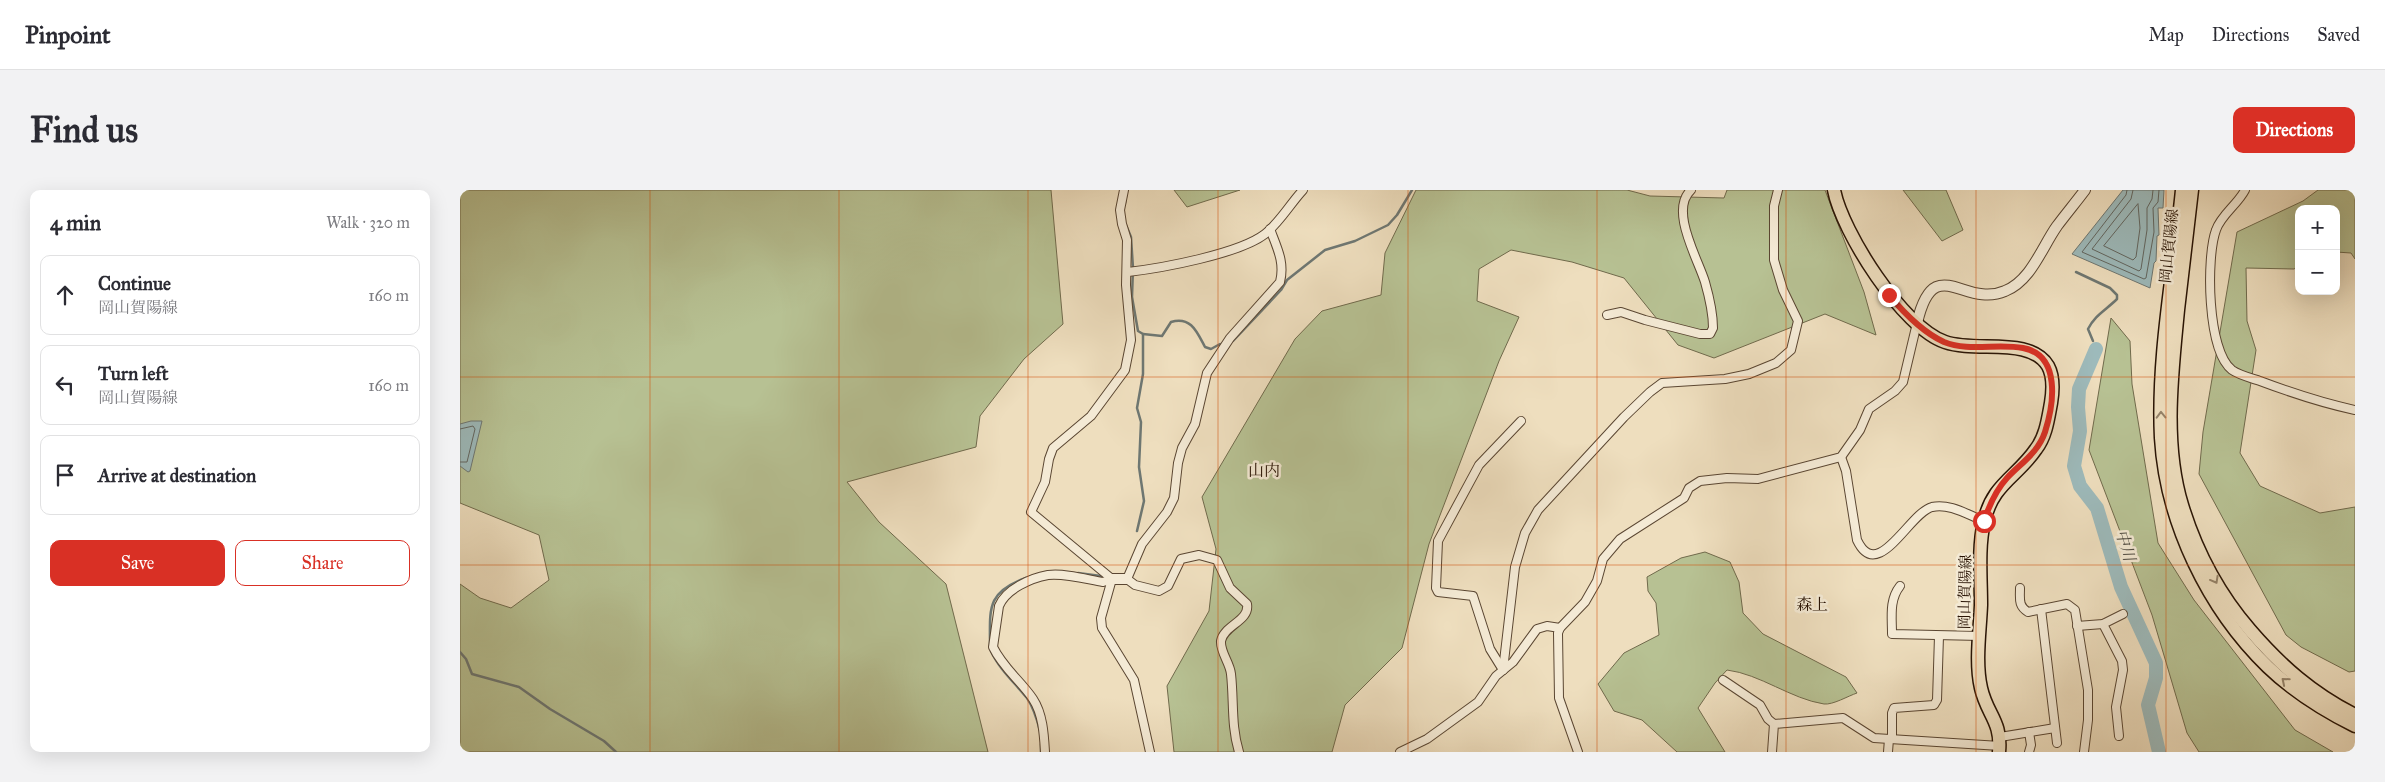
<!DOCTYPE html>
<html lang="en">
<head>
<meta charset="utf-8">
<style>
	:root { --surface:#fff; --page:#f2f2f3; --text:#2b2b33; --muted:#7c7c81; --line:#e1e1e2; --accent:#d93025 }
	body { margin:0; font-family:"IM FELL Great Primer","Noto Serif JP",serif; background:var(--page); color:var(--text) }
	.controls { position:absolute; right:15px; top:15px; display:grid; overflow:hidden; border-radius:10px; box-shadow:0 5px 20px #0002 }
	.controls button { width:45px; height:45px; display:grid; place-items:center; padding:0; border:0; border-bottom:1px solid var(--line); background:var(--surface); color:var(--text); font:25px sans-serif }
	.stop { position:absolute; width:15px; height:15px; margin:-11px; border:4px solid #d93025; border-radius:50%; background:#fff }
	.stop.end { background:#d93025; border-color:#fff; box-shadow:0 1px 5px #0008 }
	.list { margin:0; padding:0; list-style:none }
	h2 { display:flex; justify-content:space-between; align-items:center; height:65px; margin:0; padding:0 20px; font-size:21px }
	h2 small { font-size:16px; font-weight:400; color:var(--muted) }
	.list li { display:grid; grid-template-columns:32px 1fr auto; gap:15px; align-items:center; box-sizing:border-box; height:80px; margin:0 10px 10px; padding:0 10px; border:1px solid var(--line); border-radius:10px }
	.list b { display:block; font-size:19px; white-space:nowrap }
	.list p { margin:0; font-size:16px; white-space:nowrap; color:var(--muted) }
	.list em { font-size:16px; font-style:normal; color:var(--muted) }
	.actions { display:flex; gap:10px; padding:15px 20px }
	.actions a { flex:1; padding:11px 0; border:1px solid var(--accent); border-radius:10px; text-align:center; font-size:18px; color:var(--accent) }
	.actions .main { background:var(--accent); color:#fff }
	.icon { flex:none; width:28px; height:28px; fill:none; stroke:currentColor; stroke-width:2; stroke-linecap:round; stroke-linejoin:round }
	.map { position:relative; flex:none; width:1895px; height:562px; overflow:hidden; border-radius:10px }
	header { display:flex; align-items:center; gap:30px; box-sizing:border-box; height:70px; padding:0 25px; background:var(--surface); border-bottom:1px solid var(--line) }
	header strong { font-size:24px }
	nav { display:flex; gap:28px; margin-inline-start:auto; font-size:18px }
	.intro { display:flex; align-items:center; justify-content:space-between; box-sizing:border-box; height:120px; padding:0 30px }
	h1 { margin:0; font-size:35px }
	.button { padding:12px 22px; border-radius:10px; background:var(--accent); color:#fff; font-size:18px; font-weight:700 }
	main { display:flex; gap:30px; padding:0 30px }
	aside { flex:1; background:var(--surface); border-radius:10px; box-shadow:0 5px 20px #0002 }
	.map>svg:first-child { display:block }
	.green { fill:#b7c193; stroke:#706a4c }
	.water { fill:#9dbabb; stroke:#6e7772 }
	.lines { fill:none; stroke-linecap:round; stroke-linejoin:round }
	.shore { stroke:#626660; stroke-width:1 }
	.stream { stroke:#6e7772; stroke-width:2.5 }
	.river { stroke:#9dbabb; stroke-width:14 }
	.minor-casing { stroke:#5a4632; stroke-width:10 }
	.tertiary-casing { stroke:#5a4632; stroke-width:12 }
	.primary-casing { stroke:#281304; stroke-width:15 }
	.minor { stroke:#f4ead5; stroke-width:8 }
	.tertiary { stroke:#f4ead5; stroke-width:10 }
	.primary { stroke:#eedebe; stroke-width:12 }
	.oneway { stroke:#95836a }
	.route { stroke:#d93025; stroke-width:6 }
	.grid { fill:none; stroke:#d5520b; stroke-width:1; stroke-opacity:0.55 }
	.labels { text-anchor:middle; stroke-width:5; stroke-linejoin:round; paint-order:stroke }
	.street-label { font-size:15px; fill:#281304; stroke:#f4ead5 }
	.neighbourhood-label { font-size:16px; fill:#281304; stroke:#f4ead5 }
	.water-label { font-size:16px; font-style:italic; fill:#514d44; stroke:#f4ead5 }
</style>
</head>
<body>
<header>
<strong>Pinpoint</strong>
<nav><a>Map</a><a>Directions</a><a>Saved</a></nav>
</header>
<div class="intro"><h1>Find us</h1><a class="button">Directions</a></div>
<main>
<aside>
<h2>4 min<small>Walk · 320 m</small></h2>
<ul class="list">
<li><svg class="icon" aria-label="ahead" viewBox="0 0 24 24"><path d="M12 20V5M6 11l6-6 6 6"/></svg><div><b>Continue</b><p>岡山賀陽線</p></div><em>160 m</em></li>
<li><svg class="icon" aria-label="left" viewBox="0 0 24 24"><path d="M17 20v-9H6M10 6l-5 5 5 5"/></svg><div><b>Turn left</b><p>岡山賀陽線</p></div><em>160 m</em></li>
<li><svg class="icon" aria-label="arrive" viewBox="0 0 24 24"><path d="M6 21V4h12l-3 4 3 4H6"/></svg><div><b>Arrive at destination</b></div></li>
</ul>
<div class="actions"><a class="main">Save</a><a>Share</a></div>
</aside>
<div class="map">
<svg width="1895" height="562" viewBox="0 0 1895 562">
	<rect width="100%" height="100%" fill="#eedebe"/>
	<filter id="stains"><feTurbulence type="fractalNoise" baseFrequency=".004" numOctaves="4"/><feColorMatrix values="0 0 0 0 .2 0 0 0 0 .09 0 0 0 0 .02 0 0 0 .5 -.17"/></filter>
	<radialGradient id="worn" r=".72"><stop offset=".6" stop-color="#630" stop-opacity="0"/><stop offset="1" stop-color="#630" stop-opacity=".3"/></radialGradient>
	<g class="green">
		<path d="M 0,0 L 591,0 L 603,134 L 564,169 L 520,226 L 516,257 L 387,292 L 419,332 L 486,394 L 528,562 L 0,562 L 0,394 L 20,408 L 51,418 L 89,390 L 79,345 L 0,313 Z"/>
		<path d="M 714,0 L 780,0 L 727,17 Z"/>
		<path d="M 956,0 L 1167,0 L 1190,6 L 1264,8 L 1267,0 L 1365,0 L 1404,102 L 1416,145 L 1365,124 L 1254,168 L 1218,155 L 1164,88 L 1112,72 L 1051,60 L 1019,79 L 1017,111 L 1059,127 L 1039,171 L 969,354 L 942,458 L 885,515 L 872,562 L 714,562 L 707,496 L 749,421 L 756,359 L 742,307 L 835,149 L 862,121 L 921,105 L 925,63 Z"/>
		<path d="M 1443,0 L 1486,0 L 1503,40 L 1482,51 Z"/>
		<path d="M 1858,0 L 1895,0 L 1895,69 L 1891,63 L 1876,62 L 1876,19 L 1839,19 L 1839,76 L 1834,79 L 1786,78 L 1787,131 L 1796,160 L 1780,263 L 1800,296 L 1860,323 L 1895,317 L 1895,481 L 1889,482 L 1841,457 L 1826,445 L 1739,284 L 1743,242 L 1777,42 L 1843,11 Z"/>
		<path d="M 1651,128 L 1670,151 L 1672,194 L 1698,353 L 1734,410 L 1835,540 L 1873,562 L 1739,562 L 1727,543 L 1692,425 L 1629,260 Z"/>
		<path d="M 1245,362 L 1270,372 L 1279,392 L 1283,423 L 1303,444 L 1386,487 L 1397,503 C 1388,506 1373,515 1364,514 C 1331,509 1300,484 1267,480 L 1255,493 L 1238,518 L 1265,562 L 1217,562 L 1182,530 L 1154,521 L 1138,494 L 1164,463 L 1199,445 L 1196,413 L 1188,401 L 1187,387 L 1221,368 Z"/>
	</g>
	<g class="water">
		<path d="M 1663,0 L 1704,0 L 1703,18 L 1698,18 L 1699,45 L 1697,46 L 1696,71 L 1694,73 L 1690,98 L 1612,64 Z"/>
		<path d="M 11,231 L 22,231 L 10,281 L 8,282 L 0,276 L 0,234 Z"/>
	</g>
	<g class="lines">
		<g class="shore">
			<path d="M 1667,0 L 1666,5 L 1622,62 L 1684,89 L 1686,88 L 1694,42 L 1693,18 L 1698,12 L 1699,0"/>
			<path d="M 1673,0 L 1671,9 L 1632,59 L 1679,81 L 1681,79 L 1687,40 L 1687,18 L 1692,9 L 1693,0"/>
			<path d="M 1678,14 L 1680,38 L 1676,67 L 1673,70 L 1644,56 Z"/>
			<path d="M 0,239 L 13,236 L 15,239 L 7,272 L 0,272"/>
		</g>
		<g class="stream">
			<path d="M 665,13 L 667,0"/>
			<path d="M 666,35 L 671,47 L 673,78 L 672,107 L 678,141 L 683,144 L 683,184 L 677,218 L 681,232 L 679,277 L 684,311 L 677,341"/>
			<path d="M 1616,82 L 1650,98 L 1657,105 L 1657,109 C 1646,120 1635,125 1628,139 L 1633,151"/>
			<path d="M 683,144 L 702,146 L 711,132 C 731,126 737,142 745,157 L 751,159 L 760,154"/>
			<path d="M 773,151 L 821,100 L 827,90 L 865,60 L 895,51 L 928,35 L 937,25 L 952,0"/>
			<path d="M 618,383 L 641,386"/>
			<path d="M 530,456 C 530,419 526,402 566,388"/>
			<path d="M 531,461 C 539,479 555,493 567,508 C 574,518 577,529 580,541"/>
			<path d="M 0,462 L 6,469 L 12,484 L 59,497 L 90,519 L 144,551 L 156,562"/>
			<path d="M 581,554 L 581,562"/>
		</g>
		<path class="river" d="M 1636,159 L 1619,199 L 1618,217 L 1620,241 L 1614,276 L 1620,296 L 1637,318 L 1661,397 L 1696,473 L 1696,488 L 1688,515 L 1699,562"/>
		<g class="minor-casing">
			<g id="minor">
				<path d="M 1785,0 C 1778,14 1761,25 1756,40 C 1746,67 1747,161 1772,180 C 1779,185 1791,188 1800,191 C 1832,203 1862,213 1895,220"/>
				<path d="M 668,82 C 702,78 779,64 805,44 C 820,32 830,14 843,0"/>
				<path d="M 1147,125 L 1161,122 L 1185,130 L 1240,144 L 1250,144 L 1253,138 C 1253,123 1249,106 1245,92 C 1238,69 1209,20 1231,0"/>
				<path d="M 1381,267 L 1386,281 L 1397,350 C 1418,394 1449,323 1472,317 C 1490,313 1508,325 1524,331"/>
				<path d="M 652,389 L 571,322 L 585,292 L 589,269 L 593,258 L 631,226 L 665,180 L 671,150 L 666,95 L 667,50 L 662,34 L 660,20 L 664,0"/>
				<path d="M 652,389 L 641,428 L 642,438 L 674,490 L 690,562"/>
				<path d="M 1440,396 C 1429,410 1432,427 1432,444 L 1520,446"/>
				<path d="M 1560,398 C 1560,409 1558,416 1568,422 L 1607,414 L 1615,420 L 1628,500 L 1628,530 L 1624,562"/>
				<path d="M 1581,419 L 1597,553"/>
				<path d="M 1643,434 L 1662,471 L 1663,480 L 1656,517 L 1659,546"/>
				<path d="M 1617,436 L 1643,434 L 1663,424"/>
				<path d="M 1043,480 L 1055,377 L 1065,343 L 1078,320 L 1164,227 L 1190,202 L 1202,193 L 1265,189 L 1289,184 L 1316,173 L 1331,160 L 1338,131 L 1323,100 L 1314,70 L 1314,16 L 1318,0"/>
				<path d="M 1043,480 L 1030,459 L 1013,406 L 978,402 L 976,398 L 978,351 L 1019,275 L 1061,231"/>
				<path d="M 1263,490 L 1300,515 L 1308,529 L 1314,534"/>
				<path d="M 1569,542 L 1571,555 L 1569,562"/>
				<path d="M 1540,547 L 1595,538"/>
				<path d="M 1432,549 L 1432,523 L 1434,518 L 1474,515 L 1477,510 L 1479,446"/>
				<path d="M 585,562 C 584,545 583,524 573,509 C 561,491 543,478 533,457 L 539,416 C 546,399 571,388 588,385 C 605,383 626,389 643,392 L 652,389"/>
				<path d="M 779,562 C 771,536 774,511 771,484 C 770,473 760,462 761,451 C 764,435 790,431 787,414 L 770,398 L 757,370 L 739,365 L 721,369 L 708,396 L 699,401 L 675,395 L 667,389 L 682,354 L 707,322 L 714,308 L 718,273 L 722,258 L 735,234 L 747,183 L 770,148 L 820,92 C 825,72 817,58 810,39"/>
				<path d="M 940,562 L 967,549 L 1018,512 L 1036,486 L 1053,472 L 1077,439 L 1087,436 L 1100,438"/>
				<path d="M 1118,562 L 1099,508 L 1098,443 L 1100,438 L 1125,412 L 1137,391 L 1143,369 L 1160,349 L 1224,308 L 1229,298 L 1240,291 L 1267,288 L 1298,289 L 1381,267 L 1400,240 L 1409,219 L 1435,201 L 1443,192 L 1457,133"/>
				<path d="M 1312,562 L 1314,534 L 1383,528 L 1414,548 L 1540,556"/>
				<path d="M 1428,562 L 1429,549"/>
			</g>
		</g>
		<g class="tertiary-casing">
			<g id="tertiary">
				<path d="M 1457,133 C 1474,60 1504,119 1545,101 C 1571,91 1582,57 1597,36 C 1606,24 1616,12 1625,0"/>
				<path d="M 652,389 L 667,389"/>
			</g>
		</g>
		<g class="primary-casing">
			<g id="primary">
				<path d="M 1374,0 C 1382,42 1443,138 1485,152 C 1517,163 1570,146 1588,176 C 1594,187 1593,201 1591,213 C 1588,229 1586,246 1576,259 C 1557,287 1532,294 1524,332 C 1518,358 1521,388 1521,415 C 1520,441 1515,472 1521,498 C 1527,525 1542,531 1539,562"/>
				<path d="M 1722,0 C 1714,82 1697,166 1701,248 C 1706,332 1748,419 1808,477 C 1833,501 1863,520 1895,536"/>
				<path d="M 1732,0 C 1727,40 1723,80 1718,120 C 1712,183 1703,253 1722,315 C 1736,361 1759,404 1790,440 C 1821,476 1853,504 1895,525"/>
			</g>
		</g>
		<use href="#minor" class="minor"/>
		<use href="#tertiary" class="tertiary"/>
		<use href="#primary" class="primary"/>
	</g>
	<defs><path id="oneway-chevron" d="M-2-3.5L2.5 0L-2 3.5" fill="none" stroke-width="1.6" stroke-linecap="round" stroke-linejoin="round" transform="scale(1.25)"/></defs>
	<g class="oneway">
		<use href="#oneway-chevron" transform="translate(1701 225) rotate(-91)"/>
		<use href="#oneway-chevron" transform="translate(1755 390) rotate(61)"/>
		<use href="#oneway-chevron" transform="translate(1825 491) rotate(-140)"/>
	</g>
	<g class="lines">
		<path class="route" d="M 1429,105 C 1444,123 1462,142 1484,152 C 1509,162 1537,153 1563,158 C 1601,165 1594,214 1585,242 C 1578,263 1561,273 1547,288 C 1536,300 1529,316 1524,331"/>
	</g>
	<path class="grid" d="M 190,0 L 190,562M 379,0 L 379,562M 568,0 L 568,562M 758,0 L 758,562M 948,0 L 948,562M 1137,0 L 1137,562M 1326,0 L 1326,562M 1516,0 L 1516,562M 1706,0 L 1706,562M 0,187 L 1895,187M 0,375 L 1895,375"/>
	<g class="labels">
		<g class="street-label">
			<text transform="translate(1709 56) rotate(-84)" y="5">岡山賀陽線</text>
			<text transform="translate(1505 402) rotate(-89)" y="5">岡山賀陽線</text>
		</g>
		<g class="neighbourhood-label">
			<text x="804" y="286">山内</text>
			<text x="1352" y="420">森上</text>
		</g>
		<g class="water-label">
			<text transform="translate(1666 355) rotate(73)" y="6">中川</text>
		</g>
	</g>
	<rect width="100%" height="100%" filter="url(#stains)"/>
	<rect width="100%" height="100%" fill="url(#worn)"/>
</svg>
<div class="controls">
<button>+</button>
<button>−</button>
</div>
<div class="stop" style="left:1524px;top:331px"></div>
<div class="stop end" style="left:1429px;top:105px"></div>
</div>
</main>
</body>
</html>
